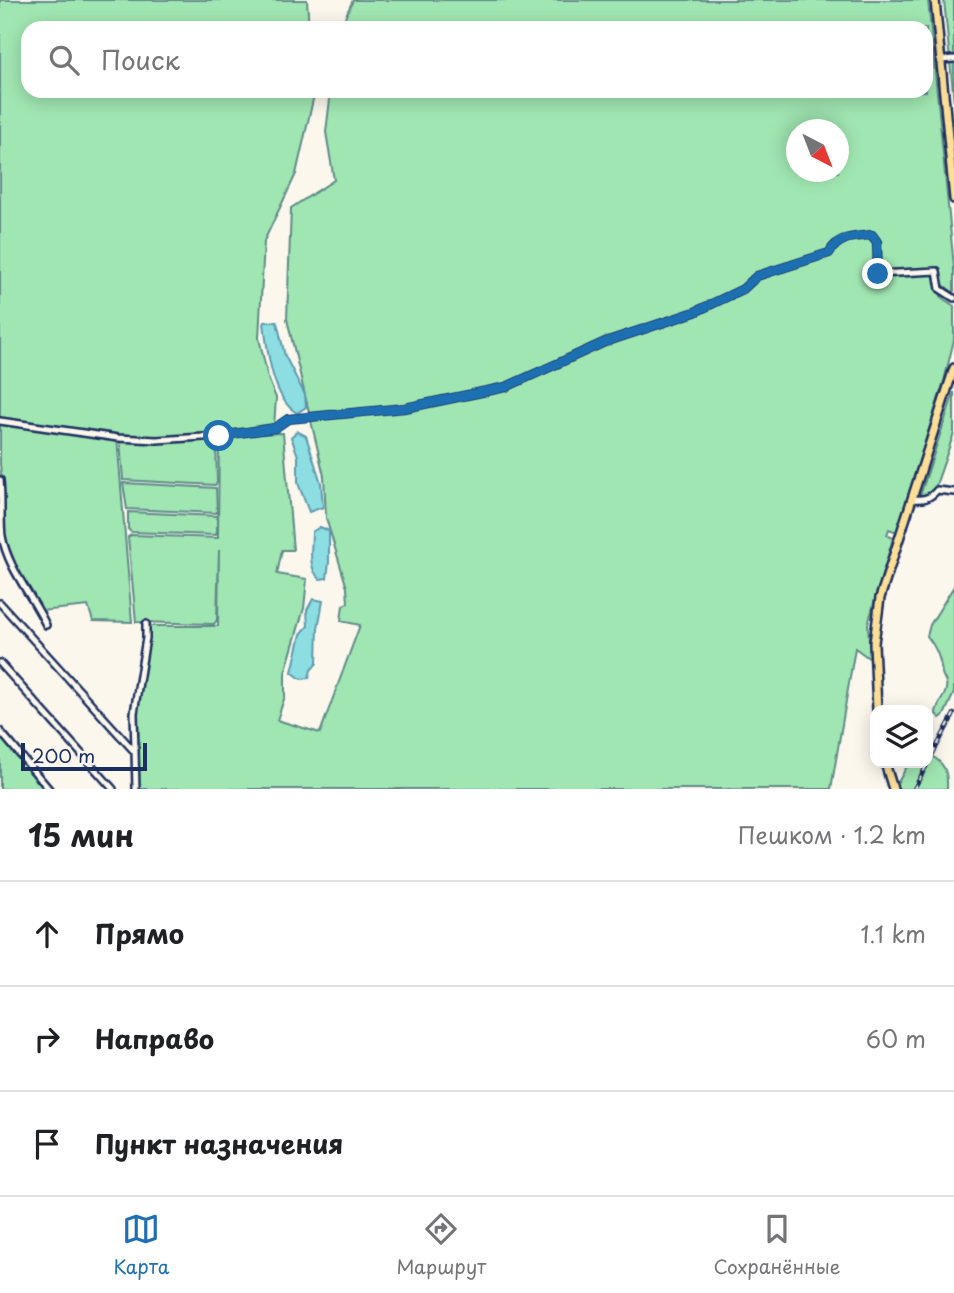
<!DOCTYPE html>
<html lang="ru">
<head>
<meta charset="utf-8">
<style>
	:root { --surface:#fff; --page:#f6f6f6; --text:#202124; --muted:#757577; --line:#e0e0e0; --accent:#1f6fb2 }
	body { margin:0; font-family:"Playpen Sans",sans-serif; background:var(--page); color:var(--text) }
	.controls { position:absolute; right:21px; bottom:21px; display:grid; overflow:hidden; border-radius:14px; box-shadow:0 4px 18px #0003 }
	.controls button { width:63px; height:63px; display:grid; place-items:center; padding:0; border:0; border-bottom:2px solid var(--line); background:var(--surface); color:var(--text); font:35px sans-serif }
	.compass { position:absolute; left:786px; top:119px; width:63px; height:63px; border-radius:50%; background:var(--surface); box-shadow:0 4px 18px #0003; rotate:138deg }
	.scale { position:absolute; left:21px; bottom:18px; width:126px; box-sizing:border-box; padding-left:7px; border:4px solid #1b2f5e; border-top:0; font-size:19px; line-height:24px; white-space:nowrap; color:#1b2f5e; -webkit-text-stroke:5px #fbf7ec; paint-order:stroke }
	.stop { position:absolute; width:21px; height:21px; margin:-16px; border:5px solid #1f6fb2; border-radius:50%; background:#fff }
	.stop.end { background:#1f6fb2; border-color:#fff; box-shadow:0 2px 7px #0008 }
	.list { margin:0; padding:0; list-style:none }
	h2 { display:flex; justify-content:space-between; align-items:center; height:91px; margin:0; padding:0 28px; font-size:30px }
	h2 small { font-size:23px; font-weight:400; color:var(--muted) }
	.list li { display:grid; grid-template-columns:46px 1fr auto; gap:21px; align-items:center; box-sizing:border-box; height:105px; padding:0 28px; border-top:2px solid var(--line) }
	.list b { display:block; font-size:26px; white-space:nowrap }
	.list em { font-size:23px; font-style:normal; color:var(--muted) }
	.icon { flex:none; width:38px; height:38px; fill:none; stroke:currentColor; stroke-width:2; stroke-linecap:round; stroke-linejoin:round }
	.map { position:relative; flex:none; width:954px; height:789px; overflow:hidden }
	.search { position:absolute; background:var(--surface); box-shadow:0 4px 18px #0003; left:21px; right:21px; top:21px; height:77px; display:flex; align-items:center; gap:18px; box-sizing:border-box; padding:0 24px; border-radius:21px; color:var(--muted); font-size:26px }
	.sheet { height:406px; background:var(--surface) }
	nav { display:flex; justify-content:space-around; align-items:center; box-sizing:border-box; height:98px; border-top:2px solid var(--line); background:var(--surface); font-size:19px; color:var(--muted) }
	nav a { display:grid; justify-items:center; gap:4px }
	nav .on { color:var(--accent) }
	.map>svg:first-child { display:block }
	.green { fill:#a0e6b2; stroke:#5e8a88; stroke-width:2; fill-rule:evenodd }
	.water { fill:#8cdee3; stroke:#5f98ae; stroke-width:2 }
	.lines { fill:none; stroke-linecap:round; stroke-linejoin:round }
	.minor-casing { stroke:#1b2f5e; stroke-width:10 }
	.major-casing { stroke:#1b2f5e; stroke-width:12 }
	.minor { stroke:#fbf7ec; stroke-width:5 }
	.major { stroke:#fcde96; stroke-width:7 }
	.rail-casing { stroke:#1b2f5e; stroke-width:4.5 }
	.rail { stroke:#fbf7ec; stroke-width:2; stroke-dasharray:5; stroke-linecap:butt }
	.route { stroke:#1f6fb2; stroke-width:9 }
</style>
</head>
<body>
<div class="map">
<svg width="954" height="789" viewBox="0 0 954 789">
	<rect width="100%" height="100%" fill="#fbf7ec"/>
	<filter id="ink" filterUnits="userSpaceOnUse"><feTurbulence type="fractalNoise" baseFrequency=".0143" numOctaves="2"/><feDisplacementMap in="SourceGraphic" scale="14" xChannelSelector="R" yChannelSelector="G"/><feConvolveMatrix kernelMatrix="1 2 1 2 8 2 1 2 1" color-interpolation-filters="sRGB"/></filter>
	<g filter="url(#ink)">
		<g class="green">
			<path d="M 0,0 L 307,0 L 309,28 L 28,28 L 28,91 L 315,91 L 296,174 L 264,241 L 259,338 L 268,378 L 276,398 L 274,427 L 156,439 L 117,437 L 132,622 L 93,621 L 88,606 L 41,611 L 20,576 L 5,537 L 5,513 L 0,464 Z"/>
			<path d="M 353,0 L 928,0 L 954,267 L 954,293 L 942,284 L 941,297 L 954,306 L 954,340 L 944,381 L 897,532 L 889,529 L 887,535 L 893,538 L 868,624 L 870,659 L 855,648 L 831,789 L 138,789 L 136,713 L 149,626 L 218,626 L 219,550 L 217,620 L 214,624 L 136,622 L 128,537 L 131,535 L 218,538 L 219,435 L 283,433 L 293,550 L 282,550 L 277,574 L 307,579 L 304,608 L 285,673 L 285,696 L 277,720 L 320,733 L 360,625 L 341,621 L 343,605 L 348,603 L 347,588 L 326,518 L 324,476 L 287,319 L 291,208 L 334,180 L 326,132 L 331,91 L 926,91 L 926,28 L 340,28 ZM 796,130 L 838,130 L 838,172 L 796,172 Z"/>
			<path d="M 944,0 L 954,0 L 954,102 Z"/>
			<path d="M 954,392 L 954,433 L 934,491 L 919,499 Z"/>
			<path d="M 212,438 L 216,441 L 217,483 L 215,485 L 123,480 L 120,440 Z"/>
			<path d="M 123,483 L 216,488 L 217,513 L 127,509 Z"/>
			<path d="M 128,512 L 217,516 L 217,532 L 216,535 L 131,532 L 128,529 Z"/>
			<path d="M 954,586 L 954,693 L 944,715 L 940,718 L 936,714 C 936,704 945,698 946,689 C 948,681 943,679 942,673 C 940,658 937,649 927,636 L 930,625 Z"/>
			<path d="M 0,734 L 47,789 L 0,789 Z"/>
			<path d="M 928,753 C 944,763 948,770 947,789 L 894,789 L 909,763 L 928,763 Z"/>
		</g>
		<g class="water">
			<path d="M 264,322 L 277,322 L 285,356 L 305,395 L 306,407 L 297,413 C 272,399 267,349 264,322 Z"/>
			<path d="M 297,431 L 306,436 L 321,483 L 323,507 L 309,512 L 298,483 L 298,456 L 291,437 Z"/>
			<path d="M 320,527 L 329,531 L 329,562 L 327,578 L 320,579 C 307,568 312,548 312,532 Z"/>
			<path d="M 313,599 L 323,601 L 318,628 L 317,663 L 311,670 L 309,678 L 301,679 L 292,672 L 301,634 L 308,626 L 307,610 Z"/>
		</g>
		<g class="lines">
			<g class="minor-casing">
				<g id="minor">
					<path d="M 941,60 L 954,59"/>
					<path d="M 0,421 L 118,438 L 157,440 L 219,436 L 275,428 L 288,419 L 405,408 L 506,387 L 605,342 L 695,312 L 743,289 L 757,276 L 829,253 C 839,236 853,237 872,235 L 877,242 L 878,274 L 937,271 L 940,289 L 954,298"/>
					<path d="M 0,480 C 2,499 0,517 2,536 C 8,569 32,595 46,625"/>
					<path d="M 912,499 C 923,500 930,499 937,490 L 954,492"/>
					<path d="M 0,603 L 134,751"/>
					<path d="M 0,663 L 113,789"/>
					<path d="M 0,731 L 49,789"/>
					<path d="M 136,789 L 134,713 L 146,638 L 146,624"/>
				</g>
			</g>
			<g class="major-casing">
				<g id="major">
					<path d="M 935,0 L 954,199"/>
					<path d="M 877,710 L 874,643 L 880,598 L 954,368"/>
					<path d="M 885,763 L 893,789"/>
				</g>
			</g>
			<use href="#minor" class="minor"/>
			<use href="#major" class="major"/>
			<g class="rail-casing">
				<path id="rail" d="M 914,789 L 954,714"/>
			</g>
			<use href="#rail" class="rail"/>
		</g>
	</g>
	<g class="lines" filter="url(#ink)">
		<path class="route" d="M 219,436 L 275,428 L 288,419 L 405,408 L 506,387 L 605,342 L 695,312 L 743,289 L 757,276 L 829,253 C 840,236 853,237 872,235 L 877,242 L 878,274"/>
	</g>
</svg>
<div class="controls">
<button><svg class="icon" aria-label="layers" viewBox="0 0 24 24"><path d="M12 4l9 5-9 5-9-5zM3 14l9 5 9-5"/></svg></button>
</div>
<svg class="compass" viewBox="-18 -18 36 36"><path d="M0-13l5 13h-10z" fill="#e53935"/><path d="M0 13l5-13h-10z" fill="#757577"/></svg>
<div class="scale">200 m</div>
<div class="stop" style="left:219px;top:436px"></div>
<div class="stop end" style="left:878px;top:274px"></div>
<div class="search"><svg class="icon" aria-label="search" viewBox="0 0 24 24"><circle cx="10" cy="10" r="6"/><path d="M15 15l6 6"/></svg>Поиск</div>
</div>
<section class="sheet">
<h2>15 мин<small>Пешком · 1.2 km</small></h2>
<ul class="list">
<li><svg class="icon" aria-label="ahead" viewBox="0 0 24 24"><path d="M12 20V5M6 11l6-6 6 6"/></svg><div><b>Прямо</b></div><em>1.1 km</em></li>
<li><svg class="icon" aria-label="right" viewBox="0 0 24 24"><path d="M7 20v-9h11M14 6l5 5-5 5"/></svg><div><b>Направо</b></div><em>60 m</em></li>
<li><svg class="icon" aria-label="arrive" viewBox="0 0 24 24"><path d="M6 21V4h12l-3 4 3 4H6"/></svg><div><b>Пункт назначения</b></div></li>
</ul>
</section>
<nav>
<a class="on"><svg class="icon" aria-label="map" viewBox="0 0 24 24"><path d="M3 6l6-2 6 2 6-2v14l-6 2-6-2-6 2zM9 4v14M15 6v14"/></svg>Карта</a>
<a><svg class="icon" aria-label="directions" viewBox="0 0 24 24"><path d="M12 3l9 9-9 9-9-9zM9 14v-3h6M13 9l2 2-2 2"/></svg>Маршрут</a>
<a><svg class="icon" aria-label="saved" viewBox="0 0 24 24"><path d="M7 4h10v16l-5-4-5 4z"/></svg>Сохранённые</a>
</nav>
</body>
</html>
